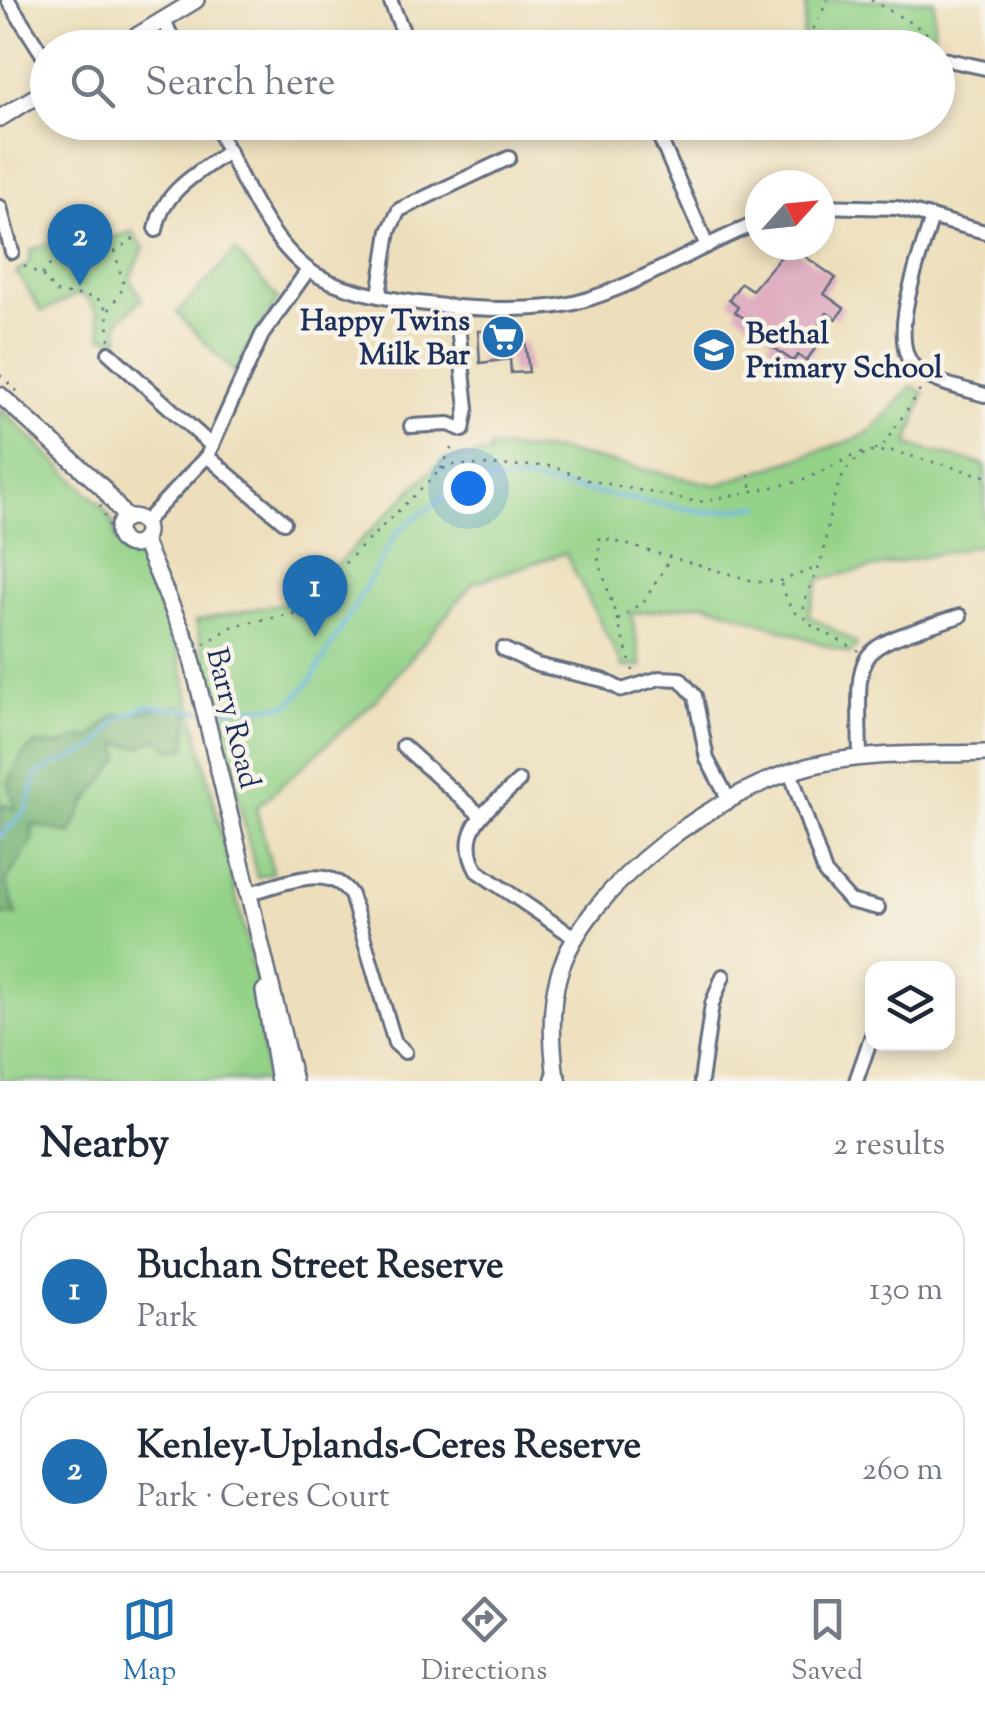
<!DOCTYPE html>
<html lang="en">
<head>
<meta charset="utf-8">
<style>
	:root { --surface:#fff; --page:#f6f6f7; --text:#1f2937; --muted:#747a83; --line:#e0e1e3; --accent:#1f6fb2 }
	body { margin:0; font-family:"Sorts Mill Goudy",serif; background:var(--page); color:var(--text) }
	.controls { position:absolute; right:30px; bottom:30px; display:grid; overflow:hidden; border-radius:20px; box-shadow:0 5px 15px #0003 }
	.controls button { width:90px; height:90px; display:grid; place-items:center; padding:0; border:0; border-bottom:2px solid var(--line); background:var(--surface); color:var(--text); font:50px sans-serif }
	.compass { position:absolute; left:745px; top:170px; width:90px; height:90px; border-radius:50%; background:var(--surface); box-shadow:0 5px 15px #0003; rotate:63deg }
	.you { position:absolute; left:468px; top:488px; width:35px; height:35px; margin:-25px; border:8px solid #fff; border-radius:50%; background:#1a73e8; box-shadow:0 0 0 15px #1a73e833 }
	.badge { display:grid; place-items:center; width:65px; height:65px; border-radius:50%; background:var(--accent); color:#fff; font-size:32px; font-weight:700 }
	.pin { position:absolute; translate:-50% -82px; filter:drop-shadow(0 2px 5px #0008) }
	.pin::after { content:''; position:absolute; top:52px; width:35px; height:30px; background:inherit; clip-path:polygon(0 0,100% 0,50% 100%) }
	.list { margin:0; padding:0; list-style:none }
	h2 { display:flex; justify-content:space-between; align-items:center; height:130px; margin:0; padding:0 40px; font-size:42px }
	h2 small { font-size:32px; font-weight:400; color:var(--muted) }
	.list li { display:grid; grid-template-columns:65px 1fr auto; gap:30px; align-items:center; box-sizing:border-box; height:160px; margin:0 20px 20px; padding:0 20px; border:2px solid var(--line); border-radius:30px }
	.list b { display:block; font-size:38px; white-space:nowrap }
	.list p { margin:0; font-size:32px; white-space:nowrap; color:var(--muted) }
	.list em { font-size:32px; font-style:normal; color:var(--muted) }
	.icon { flex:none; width:55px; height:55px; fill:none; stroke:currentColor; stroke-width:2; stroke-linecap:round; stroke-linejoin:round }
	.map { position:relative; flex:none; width:985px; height:1081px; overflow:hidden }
	.search { position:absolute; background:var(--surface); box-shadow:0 5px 15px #0003; left:30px; right:30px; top:30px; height:110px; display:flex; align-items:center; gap:25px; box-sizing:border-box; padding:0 35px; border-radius:55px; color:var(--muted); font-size:38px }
	.sheet { height:490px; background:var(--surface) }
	nav { display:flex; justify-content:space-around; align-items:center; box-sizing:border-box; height:140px; border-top:2px solid var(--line); background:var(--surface); font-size:28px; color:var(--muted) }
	nav a { display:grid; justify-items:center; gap:5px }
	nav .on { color:var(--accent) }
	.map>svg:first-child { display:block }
	.green { fill:#94d288; stroke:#588073; stroke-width:2.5 }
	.forest { fill:#77b474; stroke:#497269; stroke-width:2.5 }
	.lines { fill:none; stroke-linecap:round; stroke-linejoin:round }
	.stream { stroke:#6bb6e4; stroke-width:4 }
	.building { fill:#dfafc1 }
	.minor-casing { stroke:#646d7f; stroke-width:18 }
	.tertiary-casing { stroke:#646d7f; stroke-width:20 }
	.primary-casing { stroke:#646d7f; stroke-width:25 }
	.path { stroke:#646d7f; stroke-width:2.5; stroke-dasharray:2.5 8; stroke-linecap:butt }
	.minor { stroke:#fff; stroke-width:12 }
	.tertiary { stroke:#fff; stroke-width:15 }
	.primary { stroke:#fff; stroke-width:20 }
	.labels { text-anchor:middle; stroke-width:9; stroke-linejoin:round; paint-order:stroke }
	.poi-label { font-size:30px; font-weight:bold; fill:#1b2f5e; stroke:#f7f3e8; text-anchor:end }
	.street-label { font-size:30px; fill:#1b2f5e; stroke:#f7f3e8 }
</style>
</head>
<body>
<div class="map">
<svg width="985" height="1081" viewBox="0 0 985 1081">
	<rect width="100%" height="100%" fill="#f7f3e8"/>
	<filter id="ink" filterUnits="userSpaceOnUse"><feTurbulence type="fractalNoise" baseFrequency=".01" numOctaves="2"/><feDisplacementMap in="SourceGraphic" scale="20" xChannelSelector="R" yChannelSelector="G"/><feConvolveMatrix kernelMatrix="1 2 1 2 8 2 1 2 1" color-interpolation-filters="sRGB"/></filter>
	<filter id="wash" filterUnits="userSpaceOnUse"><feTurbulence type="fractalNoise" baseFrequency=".0048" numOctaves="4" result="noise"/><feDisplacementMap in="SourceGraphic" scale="40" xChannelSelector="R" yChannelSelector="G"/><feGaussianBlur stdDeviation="2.25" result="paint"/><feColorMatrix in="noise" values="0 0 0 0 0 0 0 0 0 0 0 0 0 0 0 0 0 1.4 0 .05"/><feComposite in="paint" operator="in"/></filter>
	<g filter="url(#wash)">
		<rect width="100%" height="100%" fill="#eddfbc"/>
		<g class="green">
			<path d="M 807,0 L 934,0 L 934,35 L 921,47 L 815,47 L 803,37 Z"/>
			<path d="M 82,231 L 89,244 L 132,232 L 144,248 L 130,278 L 142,299 L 118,321 L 119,339 L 102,337 C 100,318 97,303 79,294 L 42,312 L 16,272 L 29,263 L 31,250 Z"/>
			<path d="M 235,251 L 278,299 L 234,373 L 177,313 Z"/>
			<path d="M 912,386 L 924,393 L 908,445 L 985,465 L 985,544 L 820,579 L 808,615 L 857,644 L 850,654 L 706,603 L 631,614 L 642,667 L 623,667 L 565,553 L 473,583 L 375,701 L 256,808 L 273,873 L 257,877 L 196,621 L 302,599 L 443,459 L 489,454 L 490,448 L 558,451 L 717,485 L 858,438 L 872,430 Z"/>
			<path d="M 0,408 L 103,507 L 114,524 L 115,539 L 136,550 L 167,611 L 179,654 L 257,985 L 266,1081 L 0,1081 Z"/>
		</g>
		<path class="forest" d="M 181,705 L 189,715 L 186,748 L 171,750 L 158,738 L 140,747 L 118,743 L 121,758 L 84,805 L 71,834 L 32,824 L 33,839 L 6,882 L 17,915 L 0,915 L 0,813 L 4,805 L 16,809 L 8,783 L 21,757 L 34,744 L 62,745 L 82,736 L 90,739 L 114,716 Z"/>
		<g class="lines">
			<g class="stream">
				<path d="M 211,710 L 290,705 L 312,679 L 398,531 L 445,496 L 475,482 L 523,480 L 707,512 L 761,506"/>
				<path d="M 0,837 L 27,809 L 36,774 L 97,747 L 117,720 L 146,706 L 202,711"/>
			</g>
		</g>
		<g id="blocks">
			<g class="building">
				<path d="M 790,246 L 836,278 L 824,294 L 844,308 L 836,319 L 827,313 L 813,333 L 822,339 L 806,361 L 798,355 L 793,361 L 768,344 L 772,338 L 735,312 L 738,307 L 729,300 L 741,283 L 752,290 Z"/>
				<path d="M 478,331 L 510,331 L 512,344 L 525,342 L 529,372 L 511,373 L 510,359 L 480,363 Z"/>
			</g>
		</g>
	</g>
	<g filter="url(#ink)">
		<use href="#blocks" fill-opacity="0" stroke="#646d7f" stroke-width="2.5"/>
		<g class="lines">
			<g class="minor-casing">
				<g id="minor">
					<path d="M 8,0 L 48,63"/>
					<path d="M 390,0 L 404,34 L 396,48"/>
					<path d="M 163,19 L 177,48"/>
					<path d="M 939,58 L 985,68"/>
					<path d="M 214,122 C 238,170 265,238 309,270 C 358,306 519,318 578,302 C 642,284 698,246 760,222"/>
					<path d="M 653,122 L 707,246"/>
					<path d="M 820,206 L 897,208 L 985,232"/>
					<path d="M 0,207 L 12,252"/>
					<path d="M 932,217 C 922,253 882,346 919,371 C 938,384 964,389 985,395"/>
					<path d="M 156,230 C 162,191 198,173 229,151"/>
					<path d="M 379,295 L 389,231 L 399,210 L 509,158"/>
					<path d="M 109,353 L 212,446"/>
					<path d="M 411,426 L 449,424 L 463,430 L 467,408 L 456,308"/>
					<path d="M 207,456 L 284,522"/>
					<path d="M 144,523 L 207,456 L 262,335 L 308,270"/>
					<path d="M 503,649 L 537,665 L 603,680 L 622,690 L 660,678 L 680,679 L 695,696 L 707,759 L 728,798"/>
					<path d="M 403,746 L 479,814"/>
					<path d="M 860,758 C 858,641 849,652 960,616"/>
					<path d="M 790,771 L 825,873 L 850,901 L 878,908"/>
					<path d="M 519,781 C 491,808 453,828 477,871 L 574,937"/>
					<path d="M 247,894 C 280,885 328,861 351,895 L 395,1043 L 405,1052"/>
					<path d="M 701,1081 L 712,1004 L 723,976"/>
					<path d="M 856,1081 L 872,1035"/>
				</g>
			</g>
			<g class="tertiary-casing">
				<g id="tertiary">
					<path d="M 117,48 L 196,0"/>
					<path d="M 0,118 L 48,89"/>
					<path d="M 0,395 L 102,487 L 126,518"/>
					<circle cx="132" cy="531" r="14"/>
					<path d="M 143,540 L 189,647 L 294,1081"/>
					<path d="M 264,991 L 279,1081"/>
					<path d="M 556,1080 C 552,1045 549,1008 559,974 C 586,884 722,788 810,766 C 866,752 927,755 985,753"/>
				</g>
			</g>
			<g class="primary-casing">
				<path id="primary" d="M 556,1080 L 556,1081"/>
			</g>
			<g class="path">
				<path d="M 871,0 L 925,31 L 933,46"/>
				<path d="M 804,48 L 828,0"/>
				<path d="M 24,266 L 42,275 L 56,292 C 100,300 108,288 109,341"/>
				<path d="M 42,275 C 68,240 78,257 114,252"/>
				<path d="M 109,310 L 124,287 L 115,252 L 136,237"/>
				<path d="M 0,375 L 21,395"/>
				<path d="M 874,450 L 884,444 L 923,386"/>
				<path d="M 441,469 L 455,441"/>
				<path d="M 749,474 L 752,490"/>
				<path d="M 100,505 L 116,547 L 135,553"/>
				<path d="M 781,584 L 792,611 L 802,617"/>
				<path d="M 618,620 L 645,600 L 669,560"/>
				<path d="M 204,644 L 235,625 L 293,614 L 440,470 L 454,465 L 552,466 L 588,480 L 699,502 L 802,481 L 857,454 L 870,452 L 892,451 L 985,476"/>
				<path d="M 859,651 L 807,623 C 797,603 814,583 820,564 C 831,529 827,472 867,453"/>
				<path d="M 633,671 L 598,558 L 600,537 L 757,582 L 780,581 L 819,567"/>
			</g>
			<use href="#minor" class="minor"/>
			<use href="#tertiary" class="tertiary"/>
			<use href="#primary" class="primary"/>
		</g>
	</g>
	<defs>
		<g id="supermarket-disc" transform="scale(2.25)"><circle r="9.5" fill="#1f6fb2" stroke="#f7f3e8"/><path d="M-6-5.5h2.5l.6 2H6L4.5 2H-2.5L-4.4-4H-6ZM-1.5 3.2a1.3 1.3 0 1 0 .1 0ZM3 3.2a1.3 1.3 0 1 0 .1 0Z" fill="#fff"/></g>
		<g id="school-disc" transform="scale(2.25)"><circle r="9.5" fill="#1f6fb2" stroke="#f7f3e8"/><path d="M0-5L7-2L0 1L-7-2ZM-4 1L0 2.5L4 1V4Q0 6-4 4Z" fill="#fff"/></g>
	</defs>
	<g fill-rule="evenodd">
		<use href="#supermarket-disc" x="503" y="337"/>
		<use href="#school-disc" x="714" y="350"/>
	</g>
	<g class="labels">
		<g class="poi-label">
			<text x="470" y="330">Happy Twins<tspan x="470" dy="34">Milk Bar</tspan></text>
			<text x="746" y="343" text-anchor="start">Bethal<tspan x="746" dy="34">Primary School</tspan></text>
		</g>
		<g class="street-label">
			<text transform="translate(234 718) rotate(76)" y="10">Barry Road</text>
		</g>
	</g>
</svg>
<div class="controls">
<button><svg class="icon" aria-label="layers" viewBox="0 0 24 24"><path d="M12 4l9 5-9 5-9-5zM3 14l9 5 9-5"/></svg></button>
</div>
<svg class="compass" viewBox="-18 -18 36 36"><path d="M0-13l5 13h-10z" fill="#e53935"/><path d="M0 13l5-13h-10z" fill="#747a83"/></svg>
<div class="you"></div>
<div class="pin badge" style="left:315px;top:637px">1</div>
<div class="pin badge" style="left:80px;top:286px">2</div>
<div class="search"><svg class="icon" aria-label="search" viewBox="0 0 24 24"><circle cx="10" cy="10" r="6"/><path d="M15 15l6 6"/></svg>Search here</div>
</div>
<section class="sheet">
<h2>Nearby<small>2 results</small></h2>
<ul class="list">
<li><span class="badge">1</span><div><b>Buchan Street Reserve</b><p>Park</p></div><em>130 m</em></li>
<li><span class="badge">2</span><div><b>Kenley-Uplands-Ceres Reserve</b><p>Park · Ceres Court</p></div><em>260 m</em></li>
</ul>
</section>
<nav>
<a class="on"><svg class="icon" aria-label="map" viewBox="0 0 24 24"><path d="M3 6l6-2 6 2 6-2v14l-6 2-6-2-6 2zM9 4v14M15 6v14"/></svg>Map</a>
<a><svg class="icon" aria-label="directions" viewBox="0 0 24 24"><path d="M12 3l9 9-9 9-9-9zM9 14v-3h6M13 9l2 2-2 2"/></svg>Directions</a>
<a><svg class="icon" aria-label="saved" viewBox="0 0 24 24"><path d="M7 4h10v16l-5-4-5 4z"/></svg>Saved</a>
</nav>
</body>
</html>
